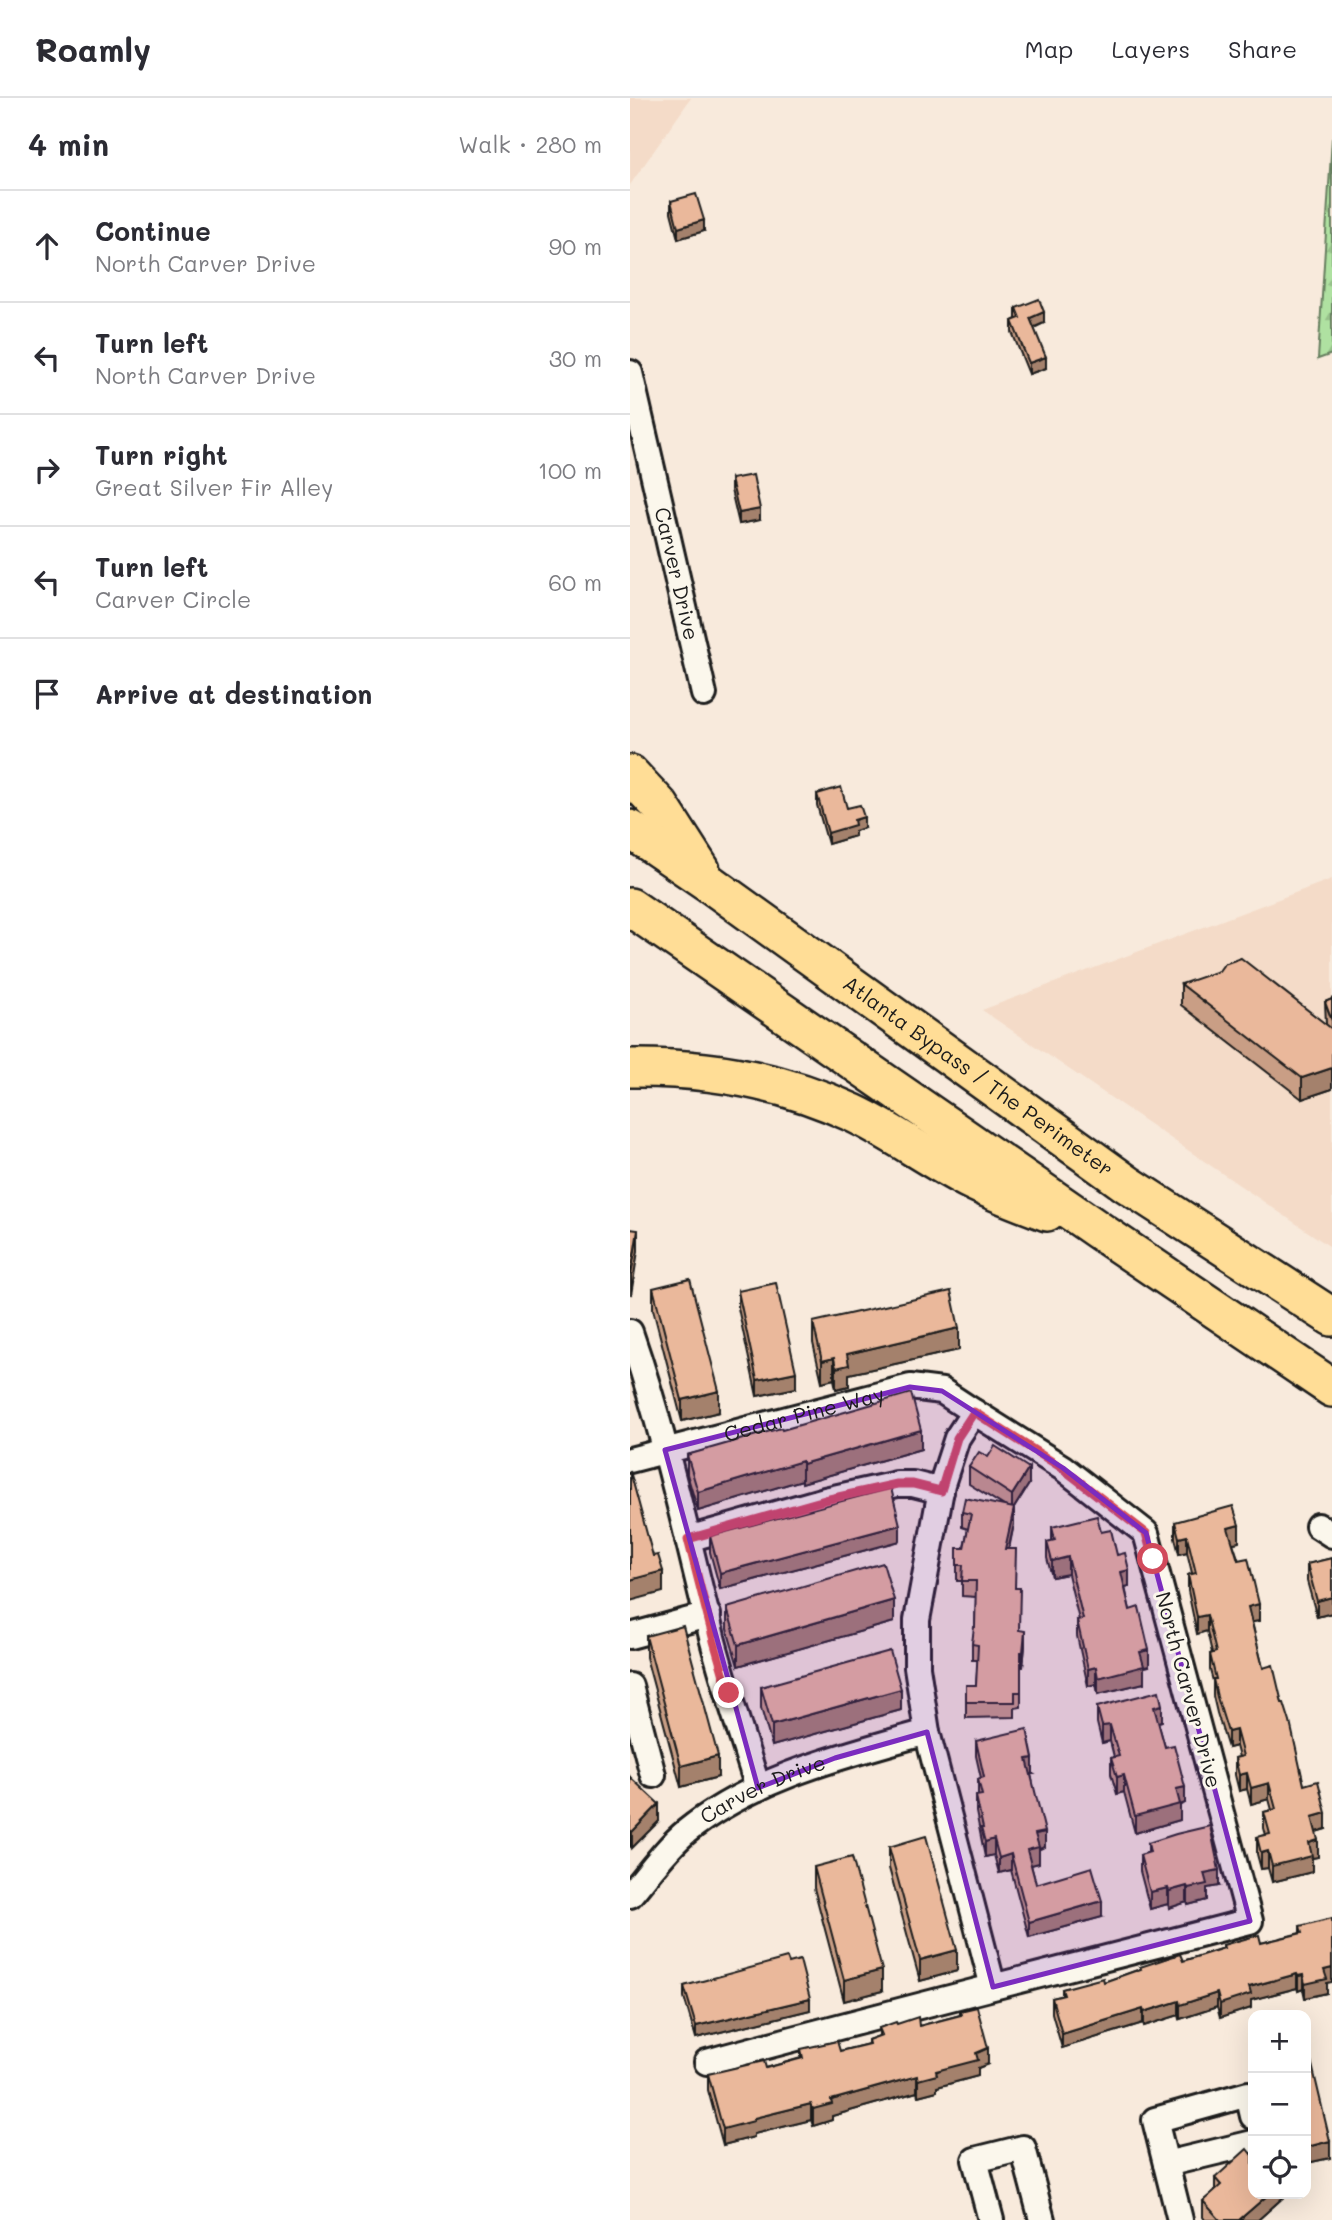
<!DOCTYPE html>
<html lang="en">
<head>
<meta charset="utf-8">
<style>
	:root { --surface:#fff; --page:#f7f7f7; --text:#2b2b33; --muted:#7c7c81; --line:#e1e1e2 }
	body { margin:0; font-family:Mali,sans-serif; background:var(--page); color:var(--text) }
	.controls { position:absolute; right:21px; bottom:21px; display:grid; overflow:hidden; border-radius:14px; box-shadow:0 7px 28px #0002 }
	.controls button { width:63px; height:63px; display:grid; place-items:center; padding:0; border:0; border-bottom:2px solid var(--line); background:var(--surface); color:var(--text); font:35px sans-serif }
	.stop { position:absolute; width:21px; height:21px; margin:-16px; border:5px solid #d1495b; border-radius:50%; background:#fff }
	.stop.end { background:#d1495b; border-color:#fff; box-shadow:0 2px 7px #0008 }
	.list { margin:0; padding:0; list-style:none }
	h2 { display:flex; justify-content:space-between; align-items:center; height:91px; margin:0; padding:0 28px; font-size:30px }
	h2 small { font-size:23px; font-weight:400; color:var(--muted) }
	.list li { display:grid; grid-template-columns:46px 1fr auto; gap:21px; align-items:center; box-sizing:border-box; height:112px; padding:0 28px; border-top:2px solid var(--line) }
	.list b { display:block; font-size:26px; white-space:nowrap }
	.list p { margin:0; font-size:23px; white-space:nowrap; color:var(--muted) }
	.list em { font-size:23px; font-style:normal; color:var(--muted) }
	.icon { flex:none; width:38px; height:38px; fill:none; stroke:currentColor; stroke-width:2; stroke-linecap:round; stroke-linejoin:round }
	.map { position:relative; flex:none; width:702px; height:2122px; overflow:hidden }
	header { display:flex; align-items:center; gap:42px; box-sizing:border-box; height:98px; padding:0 35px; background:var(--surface); border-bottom:2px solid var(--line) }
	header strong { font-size:33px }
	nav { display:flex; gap:38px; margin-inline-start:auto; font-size:24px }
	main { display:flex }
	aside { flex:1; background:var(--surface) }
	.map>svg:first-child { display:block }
	.built { fill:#f4dbc8 }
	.forest { fill:url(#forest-firs); stroke:#667e5e; stroke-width:2 }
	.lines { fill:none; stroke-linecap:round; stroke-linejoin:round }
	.minor-casing { stroke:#1c1c1c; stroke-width:30 }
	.highway-casing { stroke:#1c1c1c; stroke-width:42 }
	.minor { stroke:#fbf7ec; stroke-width:24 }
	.highway { stroke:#ffdd96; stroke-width:37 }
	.wall { fill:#c99e85; stroke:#1c1c1c; stroke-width:2 }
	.shaded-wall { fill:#a4816c; stroke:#1c1c1c; stroke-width:2 }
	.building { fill:#eab89b; stroke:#1c1c1c; stroke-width:2 }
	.route { stroke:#d1495b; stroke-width:9 }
	.marked { fill:#7b2cbf; fill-opacity:0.2; stroke:#7b2cbf; stroke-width:5; stroke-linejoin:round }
	.labels { text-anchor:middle; stroke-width:6; stroke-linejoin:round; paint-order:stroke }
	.street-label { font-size:21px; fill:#1c1c1c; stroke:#fbf7ec }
</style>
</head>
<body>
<header>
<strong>Roamly</strong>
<nav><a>Map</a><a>Layers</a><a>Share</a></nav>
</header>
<main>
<aside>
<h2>4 min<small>Walk · 280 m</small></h2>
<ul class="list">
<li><svg class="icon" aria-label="ahead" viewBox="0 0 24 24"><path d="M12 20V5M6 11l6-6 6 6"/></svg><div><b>Continue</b><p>North Carver Drive</p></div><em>90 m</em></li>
<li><svg class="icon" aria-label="left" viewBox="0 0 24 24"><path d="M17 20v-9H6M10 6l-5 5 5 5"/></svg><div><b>Turn left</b><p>North Carver Drive</p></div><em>30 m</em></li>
<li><svg class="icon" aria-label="right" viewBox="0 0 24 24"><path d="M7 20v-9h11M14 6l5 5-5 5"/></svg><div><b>Turn right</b><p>Great Silver Fir Alley</p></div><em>100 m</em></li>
<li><svg class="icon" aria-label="left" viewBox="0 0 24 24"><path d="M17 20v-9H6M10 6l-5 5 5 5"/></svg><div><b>Turn left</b><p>Carver Circle</p></div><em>60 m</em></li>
<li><svg class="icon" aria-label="arrive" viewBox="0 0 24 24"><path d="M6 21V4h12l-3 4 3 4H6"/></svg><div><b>Arrive at destination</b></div></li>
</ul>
</aside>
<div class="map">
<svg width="702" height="2122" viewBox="0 0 702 2122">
	<defs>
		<pattern id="forest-firs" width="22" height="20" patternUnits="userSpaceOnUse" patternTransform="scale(1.75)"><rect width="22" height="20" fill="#afe1a1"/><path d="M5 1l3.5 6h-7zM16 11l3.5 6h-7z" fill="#96c08a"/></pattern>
	</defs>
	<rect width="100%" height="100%" fill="#f8eadc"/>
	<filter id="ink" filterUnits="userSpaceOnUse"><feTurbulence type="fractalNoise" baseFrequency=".0143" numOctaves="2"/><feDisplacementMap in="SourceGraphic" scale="14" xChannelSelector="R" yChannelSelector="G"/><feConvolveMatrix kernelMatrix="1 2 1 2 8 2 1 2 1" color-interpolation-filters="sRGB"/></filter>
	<g filter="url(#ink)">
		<g class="built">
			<path d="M 0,0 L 61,0 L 0,87 Z"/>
			<path d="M 702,781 L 702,1150 L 352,912 Z"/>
		</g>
		<path class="forest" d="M 702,40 L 702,256 L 688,261 Z"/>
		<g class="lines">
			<g class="minor-casing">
				<g id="minor">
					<path id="s1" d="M 0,275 L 74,596"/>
					<path d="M 0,1234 C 35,1335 57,1440 83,1543 C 96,1592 113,1641 128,1690"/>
					<path id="s2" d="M 0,1362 L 280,1289 L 312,1293 L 344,1314"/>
					<path d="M 688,1428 L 702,1437"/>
					<path d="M 58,1441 L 195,1402 L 267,1386 L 283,1386 L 311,1393"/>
					<path d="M 0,1538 L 78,1517"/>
					<path d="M 0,1588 L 23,1677"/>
					<path id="s3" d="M 0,1797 C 18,1776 36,1750 57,1733 C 124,1679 216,1657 297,1634"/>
					<path d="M 77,1964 C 257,1915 439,1870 620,1823 L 516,1435 L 433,1370 L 344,1314 L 327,1340 L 312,1386 L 287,1522 L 287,1569 L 297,1634 L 363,1889"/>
					<path d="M 536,2066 L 623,2045"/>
					<path d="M 361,2122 L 345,2062 L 393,2050 L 412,2122"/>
					<path d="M 550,2122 L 525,2022 L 618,1996 L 623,2018"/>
				</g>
			</g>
			<g class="highway-casing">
				<g id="highway">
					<path d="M 0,676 L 30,708 L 71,772"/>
					<path id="s4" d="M 0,731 L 79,785 L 497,1086 L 702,1219"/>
					<path d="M 0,809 L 471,1134 L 702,1290"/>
					<path d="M 0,970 C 77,969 152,982 223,1015 C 263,1034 299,1061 338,1081 C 364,1094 390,1104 417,1114"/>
				</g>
			</g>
			<use href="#minor" class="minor"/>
			<use href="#highway" class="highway"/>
		</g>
		<g class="wall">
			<path d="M 41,103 L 74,133 L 48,141 L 41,114 Z"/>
			<path d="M 386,210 L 414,225 L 404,230 L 416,270 L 399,276 L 382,234 L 382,223 L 386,221 Z"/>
			<path d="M 101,381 L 130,422 L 109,426 L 101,392 Z"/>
			<path d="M 187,696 L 217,710 L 234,730 L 225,733 L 225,738 L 198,746 L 187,707 Z"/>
			<path d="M 551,886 L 696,926 L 695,904 L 702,901 L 702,991 L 672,1001 L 551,907 Z"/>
			<path d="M 23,1190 L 89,1314 L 52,1323 L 23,1211 Z"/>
			<path d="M 108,1193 L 166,1290 L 127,1298 L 108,1210 Z"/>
			<path d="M 183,1224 L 329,1252 L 219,1276 L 219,1288 L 206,1291 L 204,1281 L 192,1284 L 183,1245 Z"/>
			<path d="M 152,1332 L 291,1351 L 172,1385 L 172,1382 L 68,1413 L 57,1376 L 57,1357 Z"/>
			<path d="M 339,1369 L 399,1386 L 384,1410 L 384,1426 L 379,1451 L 385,1490 L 389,1532 L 395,1548 L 393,1569 L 391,1569 L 391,1609 L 385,1610 L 385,1619 L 336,1620 L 336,1587 L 346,1587 L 348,1562 L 342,1562 L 342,1546 L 345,1529 L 346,1499 L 332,1498 L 332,1483 L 327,1483 L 327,1450 L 334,1450 L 338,1431 L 332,1429 L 332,1414 L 374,1408 L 339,1386 Z"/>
			<path d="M 545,1424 L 609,1444 L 603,1445 L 629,1523 L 622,1524 L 633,1570 L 652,1605 L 674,1687 L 696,1731 L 686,1734 L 688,1759 L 682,1760 L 682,1774 L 642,1784 L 638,1770 L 631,1771 L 627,1756 L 627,1739 L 636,1737 L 634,1730 L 634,1714 L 642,1712 L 639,1701 L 621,1706 L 617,1691 L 609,1693 L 605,1677 L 605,1660 L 609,1659 L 606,1648 L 598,1650 L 587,1615 L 583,1598 L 583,1583 L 580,1572 L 580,1556 L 582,1555 L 577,1533 L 567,1536 L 558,1493 L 558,1477 L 562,1475 L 557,1454 L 549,1456 L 545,1440 Z"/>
			<path d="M 422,1429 L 471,1434 L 487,1457 L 499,1488 L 495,1489 L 500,1512 L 519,1568 L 514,1569 L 514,1585 L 468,1596 L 466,1586 L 458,1588 L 447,1538 L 447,1522 L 449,1522 L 438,1476 L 422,1479 L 417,1460 L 417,1444 L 422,1443 Z"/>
			<path d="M 80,1438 L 270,1443 L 90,1491 L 80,1454 Z"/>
			<path d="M 702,1460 L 702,1515 L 687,1519 L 677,1483 L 677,1466 Z"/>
			<path d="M 97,1510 L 264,1524 L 108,1568 L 97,1531 Z"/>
			<path d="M 16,1538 L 88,1679 L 51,1689 L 16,1559 Z"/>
			<path d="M 131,1589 L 271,1612 L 142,1648 L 131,1610 Z"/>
			<path d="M 467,1609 L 532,1623 L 528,1624 L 535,1649 L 555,1705 L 550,1707 L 550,1722 L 505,1735 L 494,1694 L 487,1696 L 481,1676 L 481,1660 L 484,1659 L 480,1643 L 472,1645 L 467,1625 Z"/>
			<path d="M 346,1643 L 403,1676 L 401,1676 L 415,1749 L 409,1751 L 409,1765 L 401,1767 L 406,1786 L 472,1819 L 399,1839 L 381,1772 L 369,1775 L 364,1757 L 355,1759 L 346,1714 L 346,1698 L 348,1698 L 348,1681 L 351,1680 L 346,1658 Z"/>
			<path d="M 0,1679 L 29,1723 L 2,1750 L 0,1748 Z"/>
			<path d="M 518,1745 L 589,1788 L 577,1790 L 577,1802 L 558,1807 L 557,1804 L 539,1810 L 538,1806 L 520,1811 L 510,1773 L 510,1757 L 518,1755 Z"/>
			<path d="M 259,1749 L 327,1873 L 290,1883 L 259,1770 Z"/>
			<path d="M 184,1769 L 252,1893 L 214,1903 L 184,1790 Z"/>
			<path d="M 670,1828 L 697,1885 L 697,1895 L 675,1900 L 673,1891 L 668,1893 L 667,1890 L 621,1902 L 621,1910 L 590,1920 L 587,1909 L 550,1921 L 549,1917 L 514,1928 L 513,1925 L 432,1950 L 422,1915 L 422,1900 L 432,1898 L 432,1891 L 474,1884 L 510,1871 L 510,1869 L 553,1863 L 593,1850 L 593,1847 L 631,1845 L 670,1835 Z"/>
			<path d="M 159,1865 L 180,1912 L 66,1940 L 54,1899 L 54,1888 Z"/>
			<path d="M 330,1913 L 358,1966 L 348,1970 L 348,1978 L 307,1989 L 307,1993 L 288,1998 L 287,1994 L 202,2018 L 202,2022 L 183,2028 L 181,2022 L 124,2036 L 124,2039 L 93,2047 L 78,1992 L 78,1976 L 136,1970 L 171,1960 L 171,1951 L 210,1953 L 238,1946 L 238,1942 L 249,1938 L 249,1930 L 267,1926 L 289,1928 L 330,1917 Z"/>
			<path d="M 676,1955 L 700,2060 L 677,2065 L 676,2059 Z"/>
			<path d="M 585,2080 L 657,2096 L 628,2122 L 575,2122 L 573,2119 L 573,2103 L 585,2093 Z"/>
		</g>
		<g class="shaded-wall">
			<path d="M 74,122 L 74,133 L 48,141 L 48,130 Z"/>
			<path d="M 414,214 L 414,225 L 400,231 L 400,220 Z"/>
			<path d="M 416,259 L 416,270 L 399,276 L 399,265 Z"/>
			<path d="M 130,411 L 130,422 L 109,426 L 109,415 Z"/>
			<path d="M 234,719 L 234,730 L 225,733 L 225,738 L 198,746 L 198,735 L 224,722 Z"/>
			<path d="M 702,970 L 702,991 L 672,1001 L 672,980 Z"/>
			<path d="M 8,1132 L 8,1153 L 1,1197 L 1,1176 Z"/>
			<path d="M 329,1230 L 329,1252 L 219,1276 L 219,1288 L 206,1291 L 206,1270 L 217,1256 Z"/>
			<path d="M 204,1260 L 204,1281 L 192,1284 L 192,1263 Z"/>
			<path d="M 166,1274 L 166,1290 L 127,1298 L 127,1282 Z"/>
			<path d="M 89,1293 L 89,1314 L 52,1323 L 52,1302 Z"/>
			<path d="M 291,1332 L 291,1351 L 172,1385 L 172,1366 Z"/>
			<path d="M 172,1363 L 172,1382 L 68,1413 L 68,1394 Z"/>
			<path d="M 399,1370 L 399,1386 L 382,1413 L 382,1397 Z"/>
			<path d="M 384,1410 L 384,1426 L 375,1466 L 375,1451 Z"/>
			<path d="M 270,1427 L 270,1443 L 90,1491 L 90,1475 Z"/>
			<path d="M 609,1427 L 609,1444 L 598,1446 L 598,1430 Z"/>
			<path d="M 557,1438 L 557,1454 L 549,1456 L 549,1440 Z"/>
			<path d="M 438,1459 L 438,1476 L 422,1479 L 422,1463 Z"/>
			<path d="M 499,1472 L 499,1488 L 491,1490 L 491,1474 Z"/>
			<path d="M 33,1473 L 33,1494 L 0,1503 L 0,1482 Z"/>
			<path d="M 702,1499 L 702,1515 L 687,1519 L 687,1503 Z"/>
			<path d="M 264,1502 L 264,1524 L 108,1568 L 108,1547 Z"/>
			<path d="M 629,1506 L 629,1523 L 618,1525 L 618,1509 Z"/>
			<path d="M 577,1517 L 577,1533 L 567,1536 L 567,1519 Z"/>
			<path d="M 395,1533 L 395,1548 L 393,1569 L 393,1554 Z"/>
			<path d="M 519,1552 L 519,1568 L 514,1569 L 514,1585 L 468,1596 L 468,1580 L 510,1554 Z"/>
			<path d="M 466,1569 L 466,1586 L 458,1588 L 458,1571 Z"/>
			<path d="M 271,1591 L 271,1612 L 142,1648 L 142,1627 Z"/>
			<path d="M 532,1607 L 532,1623 L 524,1625 L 524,1609 Z"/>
			<path d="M 480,1627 L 480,1643 L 472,1645 L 472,1628 Z"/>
			<path d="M 606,1632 L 606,1648 L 598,1650 L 598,1634 Z"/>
			<path d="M 88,1658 L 88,1679 L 51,1689 L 51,1668 Z"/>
			<path d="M 403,1660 L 403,1676 L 397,1677 L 397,1661 Z"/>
			<path d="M 617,1675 L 617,1691 L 609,1693 L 609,1677 Z"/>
			<path d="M 494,1677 L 494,1694 L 487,1696 L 487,1679 Z"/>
			<path d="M 639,1685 L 639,1701 L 621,1706 L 621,1690 Z"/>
			<path d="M 555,1689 L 555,1705 L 550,1707 L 550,1722 L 505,1735 L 505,1718 L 546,1691 Z"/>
			<path d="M 29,1706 L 29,1723 L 2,1750 L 2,1734 Z"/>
			<path d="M 696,1715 L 696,1731 L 682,1735 L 682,1719 Z"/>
			<path d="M 415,1734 L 415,1749 L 409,1751 L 409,1765 L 397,1768 L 397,1752 L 405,1736 Z"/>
			<path d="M 364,1741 L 364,1757 L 355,1759 L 355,1744 Z"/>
			<path d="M 688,1742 L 688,1759 L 682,1760 L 682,1774 L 642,1784 L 642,1768 L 679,1745 Z"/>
			<path d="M 638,1753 L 638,1770 L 631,1771 L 631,1755 Z"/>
			<path d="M 381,1756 L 381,1772 L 369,1775 L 369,1760 Z"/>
			<path d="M 589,1772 L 589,1788 L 577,1790 L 577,1802 L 558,1807 L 558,1790 L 574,1775 Z"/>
			<path d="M 557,1788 L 557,1804 L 539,1810 L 539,1793 Z"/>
			<path d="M 538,1790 L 538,1806 L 520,1811 L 520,1794 Z"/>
			<path d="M 472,1803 L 472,1819 L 399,1839 L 399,1824 Z"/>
			<path d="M 327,1852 L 327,1873 L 290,1883 L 290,1862 Z"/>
			<path d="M 702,1870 L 702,1884 L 697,1885 L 697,1895 L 675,1900 L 675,1886 L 694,1872 Z"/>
			<path d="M 252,1872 L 252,1893 L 214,1903 L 214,1882 Z"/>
			<path d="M 667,1876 L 667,1890 L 621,1902 L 621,1910 L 590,1920 L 590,1906 L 619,1889 Z"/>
			<path d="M 673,1877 L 673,1891 L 668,1893 L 668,1878 Z"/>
			<path d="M 587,1895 L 587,1909 L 550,1921 L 550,1907 Z"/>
			<path d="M 180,1901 L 180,1912 L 66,1940 L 66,1928 Z"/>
			<path d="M 549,1903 L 549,1917 L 514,1928 L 514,1914 Z"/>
			<path d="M 513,1911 L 513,1925 L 432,1950 L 432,1936 Z"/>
			<path d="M 358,1950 L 358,1966 L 348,1970 L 348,1978 L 307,1989 L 307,1993 L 288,1998 L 288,1982 Z"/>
			<path d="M 287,1978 L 287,1994 L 202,2018 L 202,2022 L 183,2028 L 183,2011 L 201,2002 Z"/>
			<path d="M 181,2006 L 181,2022 L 124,2036 L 124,2039 L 93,2047 L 93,2031 L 124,2020 Z"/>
			<path d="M 700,2043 L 700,2060 L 677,2065 L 677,2049 Z"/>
			<path d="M 639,2096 L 657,2096 L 628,2122 L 609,2122 Z"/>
		</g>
		<g class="building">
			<path d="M 66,96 L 74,122 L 48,130 L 41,103 Z"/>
			<path d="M 409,201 L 414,214 L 400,220 L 416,259 L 399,265 L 382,223 L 390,220 L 386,210 Z"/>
			<path d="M 123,377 L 130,411 L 109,415 L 101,381 Z"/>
			<path d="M 211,689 L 217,710 L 230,707 L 234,719 L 224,722 L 225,727 L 198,735 L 187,696 Z"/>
			<path d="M 611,860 L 702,931 L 702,970 L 672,980 L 551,886 L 589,873 L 594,866 Z"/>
			<path d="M 702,901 L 702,923 L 695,904 Z"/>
			<path d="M 0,1131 L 8,1132 L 1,1176 L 0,1176 Z"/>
			<path d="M 60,1181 L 89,1293 L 52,1302 L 23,1190 Z"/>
			<path d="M 146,1185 L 166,1274 L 127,1282 L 108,1193 Z"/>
			<path d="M 321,1193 L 329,1230 L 217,1256 L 219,1267 L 206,1270 L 204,1260 L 192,1263 L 183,1224 Z"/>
			<path d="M 281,1295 L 291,1332 L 172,1366 L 172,1363 L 68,1394 L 57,1357 L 151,1330 L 152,1332 Z"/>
			<path d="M 365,1348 L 399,1370 L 382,1397 L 339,1369 L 349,1354 L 358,1359 Z"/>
			<path d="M 0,1373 L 23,1458 L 28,1457 L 33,1473 L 0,1482 Z"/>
			<path d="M 261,1390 L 270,1427 L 90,1475 L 80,1438 Z"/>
			<path d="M 335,1400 L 384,1410 L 375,1451 L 386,1451 L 385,1490 L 390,1490 L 389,1532 L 395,1533 L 393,1554 L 391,1554 L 391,1594 L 385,1594 L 385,1604 L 336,1604 L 336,1587 L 346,1587 L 348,1547 L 342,1546 L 344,1529 L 345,1529 L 346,1483 L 332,1483 L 333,1467 L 327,1467 L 327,1450 L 334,1450 L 341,1416 L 332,1414 Z"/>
			<path d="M 603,1408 L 609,1427 L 598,1430 L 608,1462 L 618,1460 L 629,1506 L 618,1509 L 633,1570 L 643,1567 L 652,1605 L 654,1605 L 660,1624 L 674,1687 L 688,1683 L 696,1715 L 682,1719 L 688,1742 L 679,1745 L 682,1758 L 642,1768 L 638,1753 L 631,1755 L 627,1739 L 640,1736 L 634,1714 L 646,1711 L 639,1685 L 621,1690 L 617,1675 L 609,1677 L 605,1660 L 613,1658 L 606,1632 L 598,1634 L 587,1599 L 583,1581 L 586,1581 L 580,1556 L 586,1554 L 577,1517 L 567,1519 L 558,1477 L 566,1475 L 557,1438 L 549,1440 L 545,1424 Z"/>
			<path d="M 467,1418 L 471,1434 L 481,1432 L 487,1457 L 495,1455 L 499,1472 L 491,1474 L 500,1512 L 509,1509 L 519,1552 L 510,1554 L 514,1568 L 468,1580 L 466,1569 L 458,1571 L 447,1522 L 453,1521 L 438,1459 L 422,1463 L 417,1444 L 425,1442 L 422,1429 Z"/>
			<path d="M 702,1460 L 702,1499 L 687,1503 L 677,1466 Z"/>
			<path d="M 253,1465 L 264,1502 L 108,1547 L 97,1510 Z"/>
			<path d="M 53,1528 L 88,1658 L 51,1668 L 16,1538 Z"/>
			<path d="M 260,1553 L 271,1591 L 142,1627 L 131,1589 Z"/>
			<path d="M 529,1593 L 532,1607 L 524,1609 L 535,1649 L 544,1647 L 555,1689 L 546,1691 L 550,1706 L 505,1718 L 494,1677 L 487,1679 L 481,1660 L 489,1658 L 480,1627 L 472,1628 L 467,1609 Z"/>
			<path d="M 397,1631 L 403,1660 L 397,1661 L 415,1734 L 405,1736 L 409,1749 L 397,1752 L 406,1786 L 462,1769 L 472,1803 L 399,1824 L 381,1756 L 369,1760 L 364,1741 L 355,1744 L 351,1730 L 353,1730 L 346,1698 L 352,1697 L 348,1681 L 354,1679 L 346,1643 Z"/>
			<path d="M 0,1679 L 29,1706 L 2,1734 L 0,1732 Z"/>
			<path d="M 580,1728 L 589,1772 L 574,1775 L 577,1786 L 558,1790 L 557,1788 L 539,1793 L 538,1790 L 520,1794 L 510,1757 L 520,1754 L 518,1745 L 546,1736 Z"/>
			<path d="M 296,1738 L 327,1852 L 290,1862 L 259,1749 Z"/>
			<path d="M 222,1759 L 252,1872 L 214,1882 L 184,1769 Z"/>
			<path d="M 702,1820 L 702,1870 L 694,1872 L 697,1881 L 675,1886 L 673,1877 L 668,1878 L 667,1876 L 619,1889 L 621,1896 L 590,1906 L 587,1895 L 550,1907 L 549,1903 L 514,1914 L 513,1911 L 432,1936 L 422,1900 L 434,1897 L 432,1891 L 473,1880 L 474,1884 L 511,1871 L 510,1869 L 550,1856 L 553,1863 L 594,1850 L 593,1847 L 629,1837 L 631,1845 L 672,1835 L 670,1828 Z"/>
			<path d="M 157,1860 L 159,1865 L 170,1862 L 180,1901 L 66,1928 L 54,1888 Z"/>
			<path d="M 347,1909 L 358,1950 L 346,1955 L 348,1962 L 306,1973 L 307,1977 L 288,1982 L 287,1978 L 201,2002 L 202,2006 L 183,2011 L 181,2006 L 124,2020 L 124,2023 L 93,2031 L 78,1976 L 134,1963 L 136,1970 L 173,1960 L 171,1951 L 207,1943 L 210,1953 L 239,1946 L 238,1942 L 252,1937 L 249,1930 L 266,1924 L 267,1926 L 288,1919 L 289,1928 L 331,1917 L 330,1913 Z"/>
			<path d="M 679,1954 L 700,2043 L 677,2049 L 676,2043 L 676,1955 Z"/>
			<path d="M 617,2051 L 621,2056 L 623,2054 L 623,2096 L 639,2096 L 609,2122 L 590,2122 L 573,2103 L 591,2087 L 585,2080 Z"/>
		</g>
	</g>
	<g class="lines" filter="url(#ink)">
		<path class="route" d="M 99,1595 L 84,1543 L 58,1441 L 195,1402 L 267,1386 L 283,1386 L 311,1393 L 327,1340 L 344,1314 L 432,1370 L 516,1435 L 523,1461"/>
	</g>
	<path class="marked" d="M 280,1289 L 312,1293 L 433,1370 L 516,1435 L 620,1823 L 363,1889 L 297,1634 L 205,1660 L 128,1690 L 35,1352 Z"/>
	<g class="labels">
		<g class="street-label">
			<text dy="7" stroke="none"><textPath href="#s1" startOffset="206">Carver Drive</textPath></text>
			<text dy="7" stroke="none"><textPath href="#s4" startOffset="427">Atlanta Bypass / The Perimeter</textPath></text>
			<text dy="7" stroke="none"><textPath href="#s2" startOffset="180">Cedar Pine Way</textPath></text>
			<text transform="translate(558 1592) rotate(75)" y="7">North Carver Drive</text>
			<text dy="7" stroke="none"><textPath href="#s3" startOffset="173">Carver Drive</textPath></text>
		</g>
	</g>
</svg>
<div class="controls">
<button>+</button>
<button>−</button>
<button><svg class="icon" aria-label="locate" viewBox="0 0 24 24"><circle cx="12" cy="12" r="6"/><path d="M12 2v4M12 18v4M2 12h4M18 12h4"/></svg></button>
</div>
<div class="stop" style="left:523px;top:1461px"></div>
<div class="stop end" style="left:99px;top:1595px"></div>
</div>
</main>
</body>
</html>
